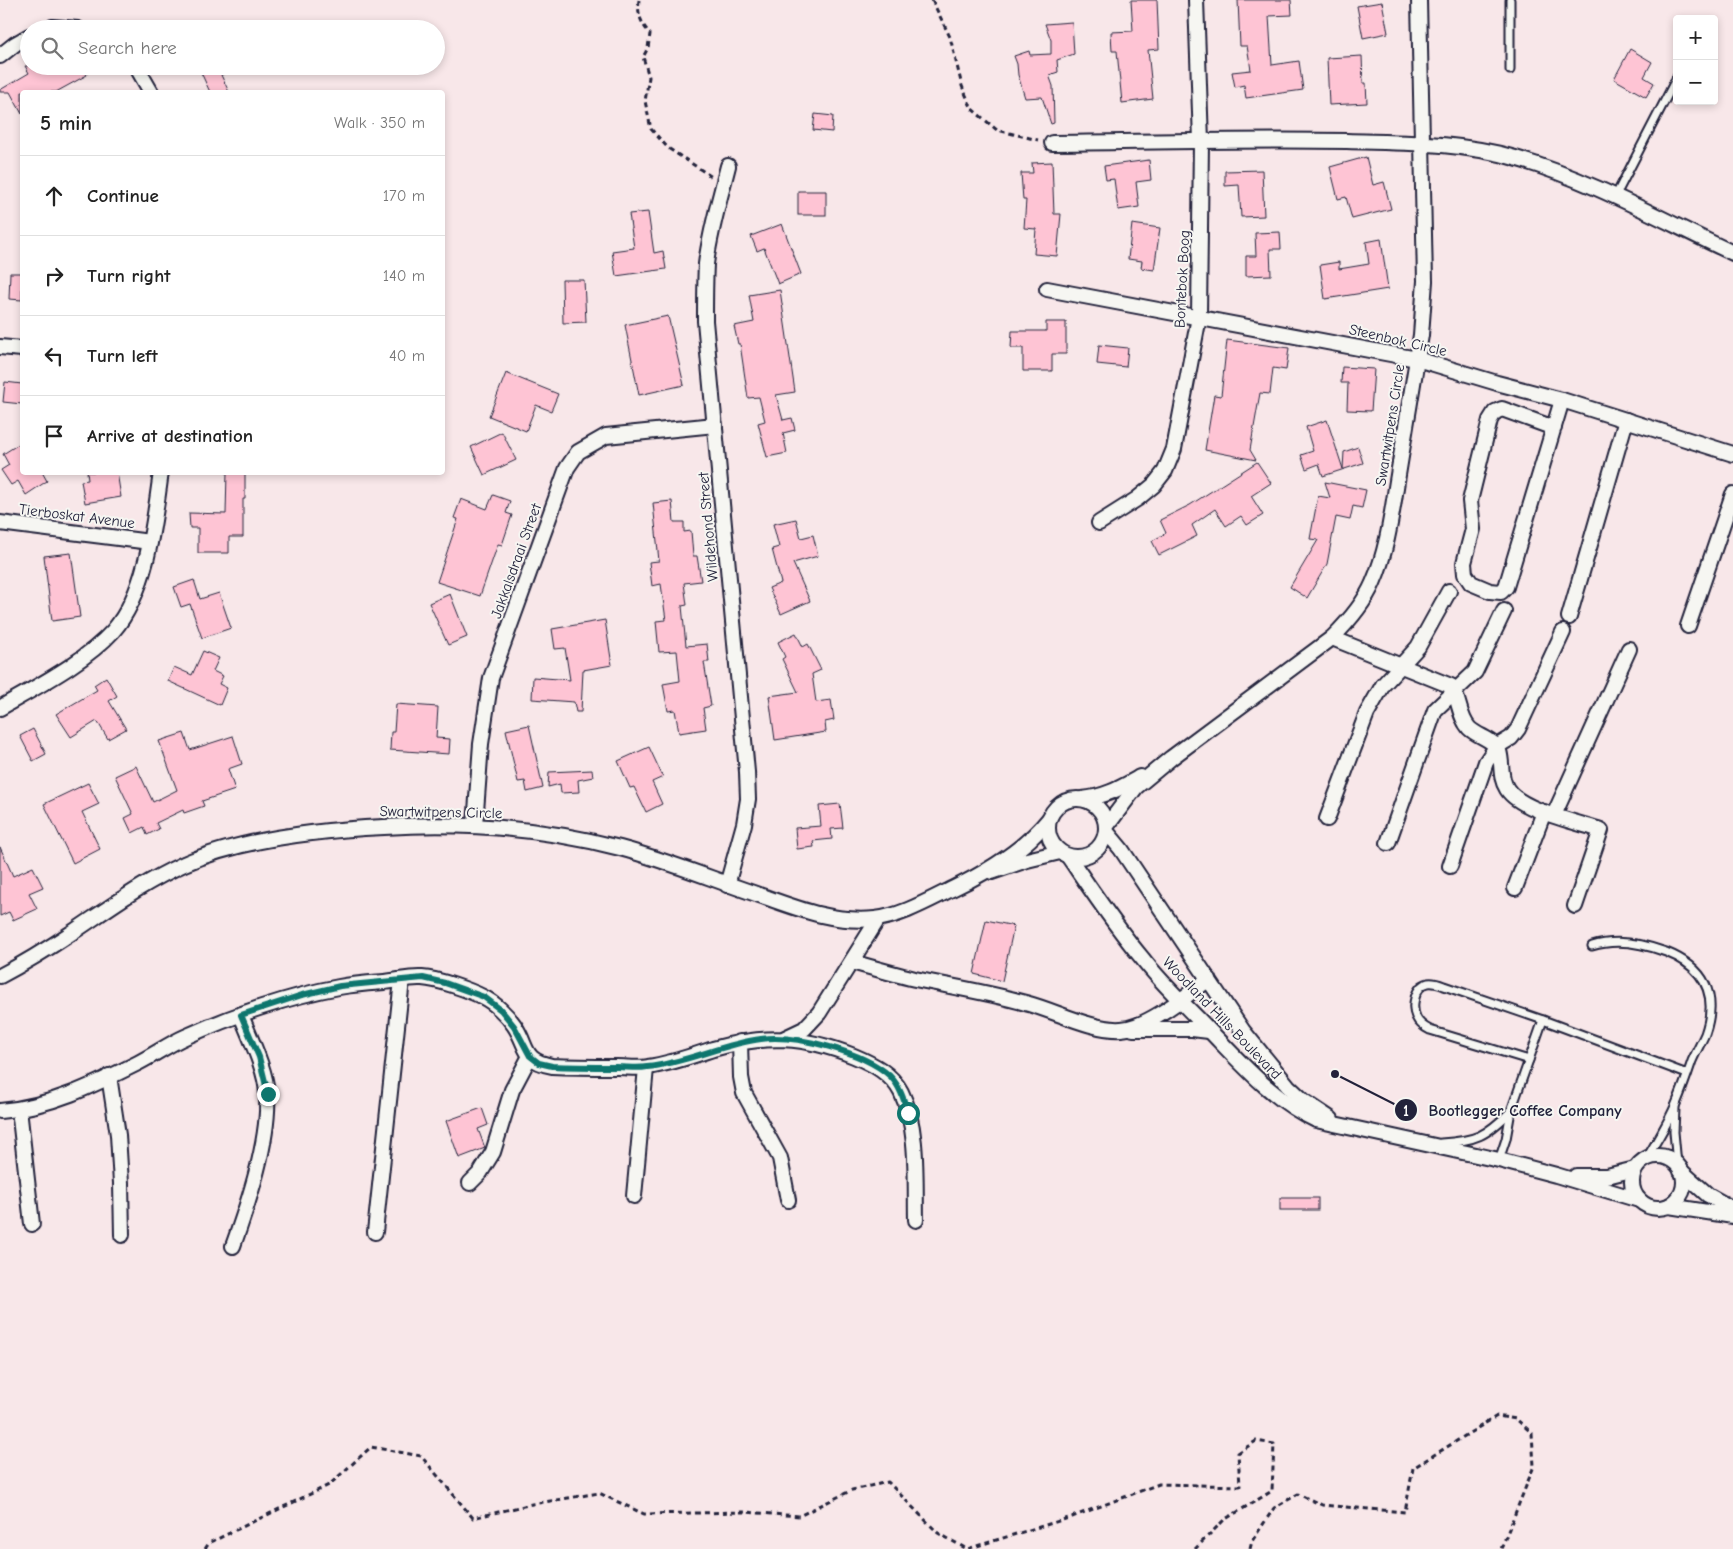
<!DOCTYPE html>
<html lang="en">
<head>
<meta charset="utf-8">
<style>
	:root { --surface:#fff; --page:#f2f2f2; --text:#222; --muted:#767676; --line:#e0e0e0 }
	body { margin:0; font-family:"Comic Neue",sans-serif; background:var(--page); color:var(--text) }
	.controls { position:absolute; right:15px; top:15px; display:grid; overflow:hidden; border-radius:5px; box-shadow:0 2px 8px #0003 }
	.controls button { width:45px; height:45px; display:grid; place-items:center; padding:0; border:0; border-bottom:1px solid var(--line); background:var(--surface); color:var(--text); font:25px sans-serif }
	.stop { position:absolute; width:15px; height:15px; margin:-11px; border:4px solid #0f766e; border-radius:50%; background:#fff }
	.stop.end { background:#0f766e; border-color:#fff; box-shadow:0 1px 5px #0008 }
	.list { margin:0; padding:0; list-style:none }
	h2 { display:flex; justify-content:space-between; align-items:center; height:65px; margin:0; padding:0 20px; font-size:21px }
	h2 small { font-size:16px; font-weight:400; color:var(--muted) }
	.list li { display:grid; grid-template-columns:32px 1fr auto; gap:15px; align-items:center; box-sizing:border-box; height:80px; padding:0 20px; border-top:1px solid var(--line) }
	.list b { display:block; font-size:19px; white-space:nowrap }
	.list em { font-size:16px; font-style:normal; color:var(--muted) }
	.icon { flex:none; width:28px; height:28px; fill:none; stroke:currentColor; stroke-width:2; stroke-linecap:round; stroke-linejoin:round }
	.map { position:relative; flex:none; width:1733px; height:1549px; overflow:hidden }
	.search { position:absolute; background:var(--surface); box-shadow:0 2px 8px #0003; left:20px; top:20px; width:425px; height:55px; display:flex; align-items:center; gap:12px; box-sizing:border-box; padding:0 18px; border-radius:28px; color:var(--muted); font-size:19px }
	.panel { position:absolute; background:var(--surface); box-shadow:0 2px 8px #0003; left:20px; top:90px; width:425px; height:385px; border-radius:5px }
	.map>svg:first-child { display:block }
	.building { fill:#fec4d4; stroke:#22223b }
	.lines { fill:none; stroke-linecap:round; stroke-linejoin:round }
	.service-casing { stroke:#22223b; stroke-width:11 }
	.minor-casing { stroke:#22223b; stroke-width:18 }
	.path { stroke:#22223b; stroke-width:3; stroke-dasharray:5 4; stroke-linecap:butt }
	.service { stroke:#f6f6f2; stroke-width:7 }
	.minor { stroke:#f6f6f2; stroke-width:14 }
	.route { stroke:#0f766e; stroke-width:6 }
	.labels { text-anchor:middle; stroke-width:4; stroke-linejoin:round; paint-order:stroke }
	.street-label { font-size:15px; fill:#22223b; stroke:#f6f6f2 }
	.leader { fill:none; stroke:#22223b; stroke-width:2 }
	.callout-dot { fill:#22223b; stroke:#f6f6f2; stroke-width:2 }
	.mark-label { font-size:15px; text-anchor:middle; font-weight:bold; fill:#fff }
	.callout-label { font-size:16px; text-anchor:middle; font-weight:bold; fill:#22223b; stroke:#f6f6f2; stroke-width:4; stroke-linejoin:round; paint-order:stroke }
</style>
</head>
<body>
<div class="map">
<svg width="1733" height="1549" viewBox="0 0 1733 1549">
	<rect width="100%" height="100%" fill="#f8e7e9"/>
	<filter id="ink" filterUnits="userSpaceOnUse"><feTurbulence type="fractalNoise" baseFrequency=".02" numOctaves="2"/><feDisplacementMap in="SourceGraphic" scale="10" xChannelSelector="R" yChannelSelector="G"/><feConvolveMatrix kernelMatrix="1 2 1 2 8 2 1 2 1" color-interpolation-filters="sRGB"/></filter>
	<g filter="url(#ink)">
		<g class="building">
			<path d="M 1131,0 L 1157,0 L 1159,49 L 1148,50 L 1153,99 L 1122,103 L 1117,51 L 1112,51 L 1111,32 L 1133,31 Z"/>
			<path d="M 1238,0 L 1291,0 L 1292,15 L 1269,16 L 1272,65 L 1299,61 L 1303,90 L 1246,98 L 1244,85 L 1235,87 L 1232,72 L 1251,70 L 1247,46 L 1240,46 Z"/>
			<path d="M 1382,2 L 1388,33 L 1363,38 L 1357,6 Z"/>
			<path d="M 1072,22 L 1074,54 L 1057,60 L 1058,72 L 1049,75 L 1053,86 L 1054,123 L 1051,124 L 1042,97 L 1025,98 L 1018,75 L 1017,64 L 1014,56 L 1029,51 L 1030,55 L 1051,54 L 1051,40 L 1045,24 Z"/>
			<path d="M 1630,49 L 1652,62 L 1644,77 L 1654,83 L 1646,97 L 1614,79 Z"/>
			<path d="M 1362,56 L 1363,83 L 1366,83 L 1367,103 L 1329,105 L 1327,58 Z"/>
			<path d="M 25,66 L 82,66 L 87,75 L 56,92 L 22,92 L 22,114 L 10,92 L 0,92 L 0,90 L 29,73 Z"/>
			<path d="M 198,66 L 240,66 L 221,75 L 229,92 L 210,92 Z"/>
			<path d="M 815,114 L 833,116 L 832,132 L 813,130 Z"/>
			<path d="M 1366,157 L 1373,185 L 1384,182 L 1391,209 L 1352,219 L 1346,197 L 1338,199 L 1330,167 Z"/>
			<path d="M 1149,160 L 1151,180 L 1136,182 L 1139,207 L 1118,210 L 1114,179 L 1106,180 L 1104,166 Z"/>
			<path d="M 1052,162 L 1054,214 L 1061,214 L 1057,256 L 1034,254 L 1036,229 L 1024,228 L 1026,200 L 1023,200 L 1021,173 L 1033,173 L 1032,163 Z"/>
			<path d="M 1262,170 L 1264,216 L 1241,217 L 1239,185 L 1225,186 L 1225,171 Z"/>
			<rect x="798" y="191" width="28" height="24"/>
			<path d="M 648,212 L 654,253 L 663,251 L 666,269 L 616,276 L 612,251 L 634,248 L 629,214 Z"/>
			<path d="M 782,224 L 801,274 L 778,284 L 764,248 L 757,251 L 751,236 Z"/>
			<path d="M 1132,224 L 1160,228 L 1154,270 L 1141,268 L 1142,261 L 1128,259 Z"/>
			<path d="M 1280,232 L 1281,249 L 1270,249 L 1271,275 L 1246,276 L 1246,256 L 1256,256 L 1255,233 Z"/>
			<path d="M 1381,239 L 1388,289 L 1325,299 L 1320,265 L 1339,262 L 1339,269 L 1369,264 L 1366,242 Z"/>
			<path d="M 10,273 L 22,273 L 22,300 L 9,299 Z"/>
			<path d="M 562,280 L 584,280 L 586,322 L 563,323 Z"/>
			<path d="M 780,290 L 795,392 L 776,395 L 783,420 L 792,418 L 795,430 L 783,433 L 787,453 L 767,457 L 758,423 L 765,421 L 759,397 L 748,398 L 740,344 L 738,344 L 734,326 L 754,322 L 749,295 Z"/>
			<path d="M 668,316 L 684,385 L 639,395 L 625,325 Z"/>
			<path d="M 1046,322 L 1066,322 L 1066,354 L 1052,354 L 1052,371 L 1023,371 L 1023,348 L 1011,348 L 1012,331 L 1046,331 Z"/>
			<path d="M 1227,340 L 1289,348 L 1286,370 L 1273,368 L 1270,394 L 1260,393 L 1250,450 L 1256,460 L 1205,450 L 1214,395 L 1221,396 Z"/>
			<path d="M 1099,345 L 1128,348 L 1126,367 L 1097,364 Z"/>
			<path d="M 1342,367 L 1374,369 L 1371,411 L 1347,410 L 1348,383 L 1341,383 Z"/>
			<path d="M 506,373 L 558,394 L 551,411 L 536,405 L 526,431 L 489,416 Z"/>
			<path d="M 5,382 L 22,384 L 22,404 L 3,402 Z"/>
			<path d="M 1327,420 L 1343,469 L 1344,452 L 1358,447 L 1363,463 L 1323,476 L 1319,464 L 1306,469 L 1301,455 L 1313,451 L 1306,427 Z"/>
			<path d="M 502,432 L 516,460 L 484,475 L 471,447 Z"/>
			<path d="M 22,442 L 22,472 L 42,472 L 47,481 L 26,495 L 18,481 L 11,485 L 1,470 L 9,465 L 3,454 Z"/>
			<path d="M 1257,462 L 1271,483 L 1251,496 L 1263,515 L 1247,525 L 1241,516 L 1226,526 L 1215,509 L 1192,525 L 1197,536 L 1159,555 L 1152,541 L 1166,533 L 1160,520 L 1190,505 Z"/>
			<path d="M 87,472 L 117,472 L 121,497 L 85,503 L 81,481 L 88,480 Z"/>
			<path d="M 227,472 L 245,472 L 245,499 L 243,499 L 243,537 L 229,537 L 229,553 L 198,553 L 198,528 L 190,528 L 189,513 L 226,514 Z"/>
			<path d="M 1325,482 L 1366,490 L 1362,508 L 1353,506 L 1350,520 L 1336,517 L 1327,564 L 1307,598 L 1290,587 L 1318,540 L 1310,539 L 1318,496 L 1330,498 Z"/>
			<path d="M 493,495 L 510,501 L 506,513 L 512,515 L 502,545 L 498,544 L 480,596 L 437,582 L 458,519 L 454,518 L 461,499 L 487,509 Z"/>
			<path d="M 672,501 L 674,522 L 684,522 L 684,532 L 691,531 L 693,556 L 697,556 L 701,581 L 684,583 L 687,605 L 682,606 L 686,646 L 707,644 L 709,662 L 704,662 L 711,706 L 703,708 L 706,729 L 679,733 L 675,710 L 668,711 L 663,684 L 680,681 L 677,651 L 659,652 L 656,621 L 666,620 L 661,584 L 652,586 L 649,562 L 659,561 L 653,503 Z"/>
			<path d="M 796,519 L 801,538 L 813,535 L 818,556 L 793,563 L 810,601 L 781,614 L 769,588 L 781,583 L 772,549 L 779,547 L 773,524 Z"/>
			<path d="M 71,553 L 80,617 L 52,621 L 44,556 Z"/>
			<path d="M 194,580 L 200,599 L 219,593 L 231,628 L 202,638 L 190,604 L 181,607 L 174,587 Z"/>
			<path d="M 450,594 L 467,637 L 448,645 L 429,603 Z"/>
			<path d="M 605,620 L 612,665 L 583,670 L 581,712 L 576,712 L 574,702 L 532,699 L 533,677 L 570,680 L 565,648 L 555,649 L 552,629 Z"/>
			<path d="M 796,633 L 803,647 L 808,644 L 821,670 L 812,674 L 816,702 L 831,700 L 834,720 L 825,722 L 826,732 L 775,740 L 769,696 L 798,692 L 782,659 L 785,657 L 778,642 Z"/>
			<path d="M 203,651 L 219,658 L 213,671 L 223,676 L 219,684 L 227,688 L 220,705 L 168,681 L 174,667 L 192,675 Z"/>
			<path d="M 106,677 L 117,696 L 109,701 L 126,729 L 108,739 L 97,721 L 71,737 L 56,714 L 97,690 L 94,685 Z"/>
			<path d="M 396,704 L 438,707 L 436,738 L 450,739 L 449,754 L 390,750 L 391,732 L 394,732 Z"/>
			<path d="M 529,725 L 543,788 L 527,792 L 525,781 L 518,782 L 506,730 Z"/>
			<path d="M 33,729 L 46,754 L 33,761 L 20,736 Z"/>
			<path d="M 184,733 L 190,750 L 233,736 L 242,764 L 228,769 L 235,790 L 202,801 L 204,806 L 184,813 L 183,810 L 156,823 L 159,829 L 147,835 L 144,827 L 132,833 L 125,818 L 133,814 L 115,776 L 136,766 L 153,802 L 177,790 L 159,741 Z"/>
			<path d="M 649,747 L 663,777 L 652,782 L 662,804 L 646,812 L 634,787 L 630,788 L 618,761 Z"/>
			<path d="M 592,770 L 593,777 L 578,780 L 579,792 L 561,793 L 560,784 L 548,787 L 549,772 Z"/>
			<path d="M 88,783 L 99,804 L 82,812 L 100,849 L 73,863 L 44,804 Z"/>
			<path d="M 840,804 L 843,828 L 831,829 L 832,839 L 813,841 L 814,847 L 797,849 L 795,828 L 821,826 L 819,806 Z"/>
			<path d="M 0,847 L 13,876 L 33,867 L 43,887 L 29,893 L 37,909 L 13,920 L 9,912 L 0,916 Z"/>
			<path d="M 986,920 L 1014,926 L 1002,981 L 974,974 Z"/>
			<path d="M 482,1108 L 488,1125 L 478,1129 L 485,1148 L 459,1158 L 446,1121 Z"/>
			<rect x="1280" y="1198" width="38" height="12"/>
		</g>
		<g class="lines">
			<g class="service-casing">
				<g id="service">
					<path d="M 1510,0 L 1510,70"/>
					<path d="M 1615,197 L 1677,77"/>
					<path d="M 1592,946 C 1617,938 1642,943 1666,952 C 1704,967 1719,994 1705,1034 C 1701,1043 1696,1052 1692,1061 C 1687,1076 1682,1090 1676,1104 C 1668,1123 1657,1140 1647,1158"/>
					<path d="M 1529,1060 L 1430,1030 C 1424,1027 1419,1024 1416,1017 C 1411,1006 1415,986 1428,983 C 1434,982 1439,984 1444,986 L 1543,1020 L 1687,1074"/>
					<path d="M 1675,1108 L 1674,1132 L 1677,1164"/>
					<path d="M 1441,1143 C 1476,1141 1486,1136 1510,1112"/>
					<path d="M 1499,1160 L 1506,1139 L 1511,1111 L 1543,1020"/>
				</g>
			</g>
			<g class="minor-casing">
				<g id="minor">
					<path d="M 47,29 L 52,27 L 78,29"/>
					<path d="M 0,56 L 15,44 L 29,36"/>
					<path d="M 136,66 L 151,92"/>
					<path d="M 1052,143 C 1150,142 1249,139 1347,141 C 1403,143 1461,142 1515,158 C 1591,180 1662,220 1733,253"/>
					<path d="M 1047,289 L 1417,359 L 1497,383 L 1562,400 L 1733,454"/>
					<path d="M 0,347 L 22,349"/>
					<path d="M 1554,428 L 1502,409 L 1495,412 L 1490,420 L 1470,501 L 1473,529 L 1464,563 L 1465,574 L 1471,583 L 1490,591 L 1501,592 L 1506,587 L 1562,400"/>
					<path d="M 0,523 L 150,542"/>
					<path d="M 1099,523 L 1137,499 L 1154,485 L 1165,471 L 1174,449 L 1199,317 L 1201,141 L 1196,0"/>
					<path d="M 1569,617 L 1626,420"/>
					<path d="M 1688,626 L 1733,494"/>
					<path d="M 1332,638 L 1451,686 C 1460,699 1458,715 1469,728 C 1478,737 1494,739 1499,751 C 1503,764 1499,777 1507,789 C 1520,810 1576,822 1601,830 L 1575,906"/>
					<path d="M 0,708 C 36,687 85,662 113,631 C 147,592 154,523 161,472"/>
					<path d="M 1082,799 C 1105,797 1120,788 1140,777"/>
					<circle cx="1077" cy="828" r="29"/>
					<path d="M 1554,815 L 1629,649"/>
					<path d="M 1327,819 L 1367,713 L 1383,685 L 1418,647 L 1449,591"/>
					<path d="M 475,825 L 481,744 L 491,678 L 567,468 L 578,452 L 606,436 L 715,425"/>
					<path d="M 1106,827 L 1136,787 L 1171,758 L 1332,638 C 1348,622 1364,604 1373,583 C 1388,549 1392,511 1398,475 C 1406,428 1413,382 1421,335 L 1425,281 L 1419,0"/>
					<path d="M 1106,831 L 1121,849 L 1243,1031 L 1288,1086 L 1304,1101 L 1331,1119"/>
					<path d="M 1388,843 L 1435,710 L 1475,672 L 1504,611"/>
					<path d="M 1068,856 C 1092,891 1115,926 1142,958 C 1162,984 1186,1006 1209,1030 C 1242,1064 1273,1100 1316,1120 L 1499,1160 L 1556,1175 L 1639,1200"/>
					<path d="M 1450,866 L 1486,762 L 1496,747 L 1511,738 L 1518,729 L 1563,632"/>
					<path d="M 992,872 L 1027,860 L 1060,852"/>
					<path d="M 727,885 L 744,824 L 748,799 L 747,772 L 705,321 C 705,302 705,283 706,264 C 710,231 720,198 728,166"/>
					<path d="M 1515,888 L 1544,812"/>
					<path d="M 852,962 C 873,968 894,974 915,979 C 953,987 992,993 1029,1004 C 1055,1011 1094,1031 1121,1029 C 1147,1028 1187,995 1209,979"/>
					<path d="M 0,976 C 25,963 49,948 73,932 C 109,908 144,882 184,864 C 241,839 322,830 384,827 C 463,822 543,828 620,848 C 669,861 716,881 765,897 C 801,910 836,923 875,919 C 902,916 929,900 954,888 C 989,871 1024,850 1049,819"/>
					<path d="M 1133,1029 L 1192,1029 L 1209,1031"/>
					<path d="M 785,1038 L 804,1029 L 819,1013 L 878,919"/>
					<path d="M 740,1042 L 741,1077 L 744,1093 L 780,1158 L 788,1200"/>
					<path d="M 109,1076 L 118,1135 L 121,1183 L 122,1235"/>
					<path d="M 19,1109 L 32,1224"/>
					<path d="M 0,1111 C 50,1107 94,1085 138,1063 C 154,1055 169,1044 185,1037 C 231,1016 289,996 339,987 C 354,984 370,983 384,982 C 397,981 410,977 422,978 C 438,979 469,990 483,997 C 495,1003 507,1015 514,1025 C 529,1047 521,1060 552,1066 C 574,1067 596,1067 617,1067 C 627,1067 638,1069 648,1067 C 670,1064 692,1056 713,1049 C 766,1034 804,1036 854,1056 C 873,1064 891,1073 901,1092 C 919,1128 915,1181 916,1220"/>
					<circle cx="1658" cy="1182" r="26"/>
					<path d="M 1681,1171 L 1708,1195 L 1733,1209"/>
					<path d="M 1576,1176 L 1607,1176 L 1635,1169"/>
					<path d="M 470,1183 L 480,1173 L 493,1152 L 512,1090 L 530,1056"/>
					<path d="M 634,1196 L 646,1068"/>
					<path d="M 1669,1206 L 1733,1216"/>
					<path d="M 375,1232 L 402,980"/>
					<path d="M 233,1246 C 248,1204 270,1139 267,1094 C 266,1070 250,1038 241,1015"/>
				</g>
			</g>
			<g class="path">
				<path d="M 639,0 C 637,14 641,23 650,34 L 648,48 L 643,57 L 649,77 L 645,101 L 651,129 L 668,148 L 712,177"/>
				<path d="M 932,0 L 950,37 L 962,86 L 972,109 L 997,130 L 1038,140"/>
				<path d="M 205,1549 L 209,1543 L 329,1485 L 371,1447 L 421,1456 L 473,1518 L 532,1504 L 599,1493 L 644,1514 L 745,1512 L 799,1516 L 852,1490 L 888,1482 L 938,1533 L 967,1549 L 1072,1517 L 1159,1484 L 1240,1486 L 1238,1453 L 1256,1441 L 1274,1444 L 1272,1491 L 1224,1520 L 1195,1549"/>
				<path d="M 1250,1549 L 1252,1541 L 1274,1508 L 1298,1494 L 1322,1505 L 1405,1512 L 1413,1468 L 1497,1416 L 1516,1419 L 1532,1433 L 1534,1466 L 1501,1549"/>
			</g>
			<use href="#service" class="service"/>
			<use href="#minor" class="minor"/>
		</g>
	</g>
	<g class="lines" filter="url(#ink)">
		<path class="route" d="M 268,1094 L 259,1057 L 241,1015 L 302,995 L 340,986 L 423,978 L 445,983 L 484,997 L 501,1010 L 514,1026 L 530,1056 L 539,1063 L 552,1066 C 574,1067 595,1067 617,1067 C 627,1067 637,1069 647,1067 C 686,1063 722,1044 761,1039 C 795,1034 864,1052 890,1076 C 900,1086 904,1100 908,1113"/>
	</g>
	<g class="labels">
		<g class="street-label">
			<text transform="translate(1182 279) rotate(-87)" y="5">Bontebok Boog</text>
			<text transform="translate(1398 340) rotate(13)" y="5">Steenbok Circle</text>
			<text transform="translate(1390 425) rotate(-81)" y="5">Swartwitpens Circle</text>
			<text transform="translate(77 516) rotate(7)" y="5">Tierboskat Avenue</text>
			<text transform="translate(708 527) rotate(-95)" y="5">Wildehond Street</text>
			<text transform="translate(516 561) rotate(-70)" y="5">Jakkalsdraai Street</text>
			<text transform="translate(441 812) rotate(1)" y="5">Swartwitpens Circle</text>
			<text transform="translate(1222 1018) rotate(46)" y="5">Woodland Hills Boulevard</text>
		</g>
	</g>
	<path class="leader" d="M1335 1074L1406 1110"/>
	<g class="callout-dot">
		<circle cx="1335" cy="1074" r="5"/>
		<circle cx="1406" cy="1110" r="12"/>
	</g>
	<g class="mark-label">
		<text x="1406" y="1116">1</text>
	</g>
	<g class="callout-label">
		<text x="1525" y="1116">Bootlegger Coffee Company</text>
	</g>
</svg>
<div class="controls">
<button>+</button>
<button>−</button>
</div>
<div class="stop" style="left:908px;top:1113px"></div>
<div class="stop end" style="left:268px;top:1094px"></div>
<div class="search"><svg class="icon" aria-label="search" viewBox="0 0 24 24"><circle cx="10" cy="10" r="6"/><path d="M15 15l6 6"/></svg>Search here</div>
<section class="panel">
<h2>5 min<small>Walk · 350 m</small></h2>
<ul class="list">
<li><svg class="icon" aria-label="ahead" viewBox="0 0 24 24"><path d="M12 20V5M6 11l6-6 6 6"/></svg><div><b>Continue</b></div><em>170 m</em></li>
<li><svg class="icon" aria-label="right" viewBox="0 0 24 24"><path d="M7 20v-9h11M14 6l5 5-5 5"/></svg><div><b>Turn right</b></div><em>140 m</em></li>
<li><svg class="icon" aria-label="left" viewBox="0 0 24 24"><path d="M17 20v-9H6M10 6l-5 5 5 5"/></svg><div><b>Turn left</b></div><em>40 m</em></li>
<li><svg class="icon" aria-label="arrive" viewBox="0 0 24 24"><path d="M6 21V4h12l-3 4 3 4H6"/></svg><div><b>Arrive at destination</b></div></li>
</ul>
</section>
</div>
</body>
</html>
